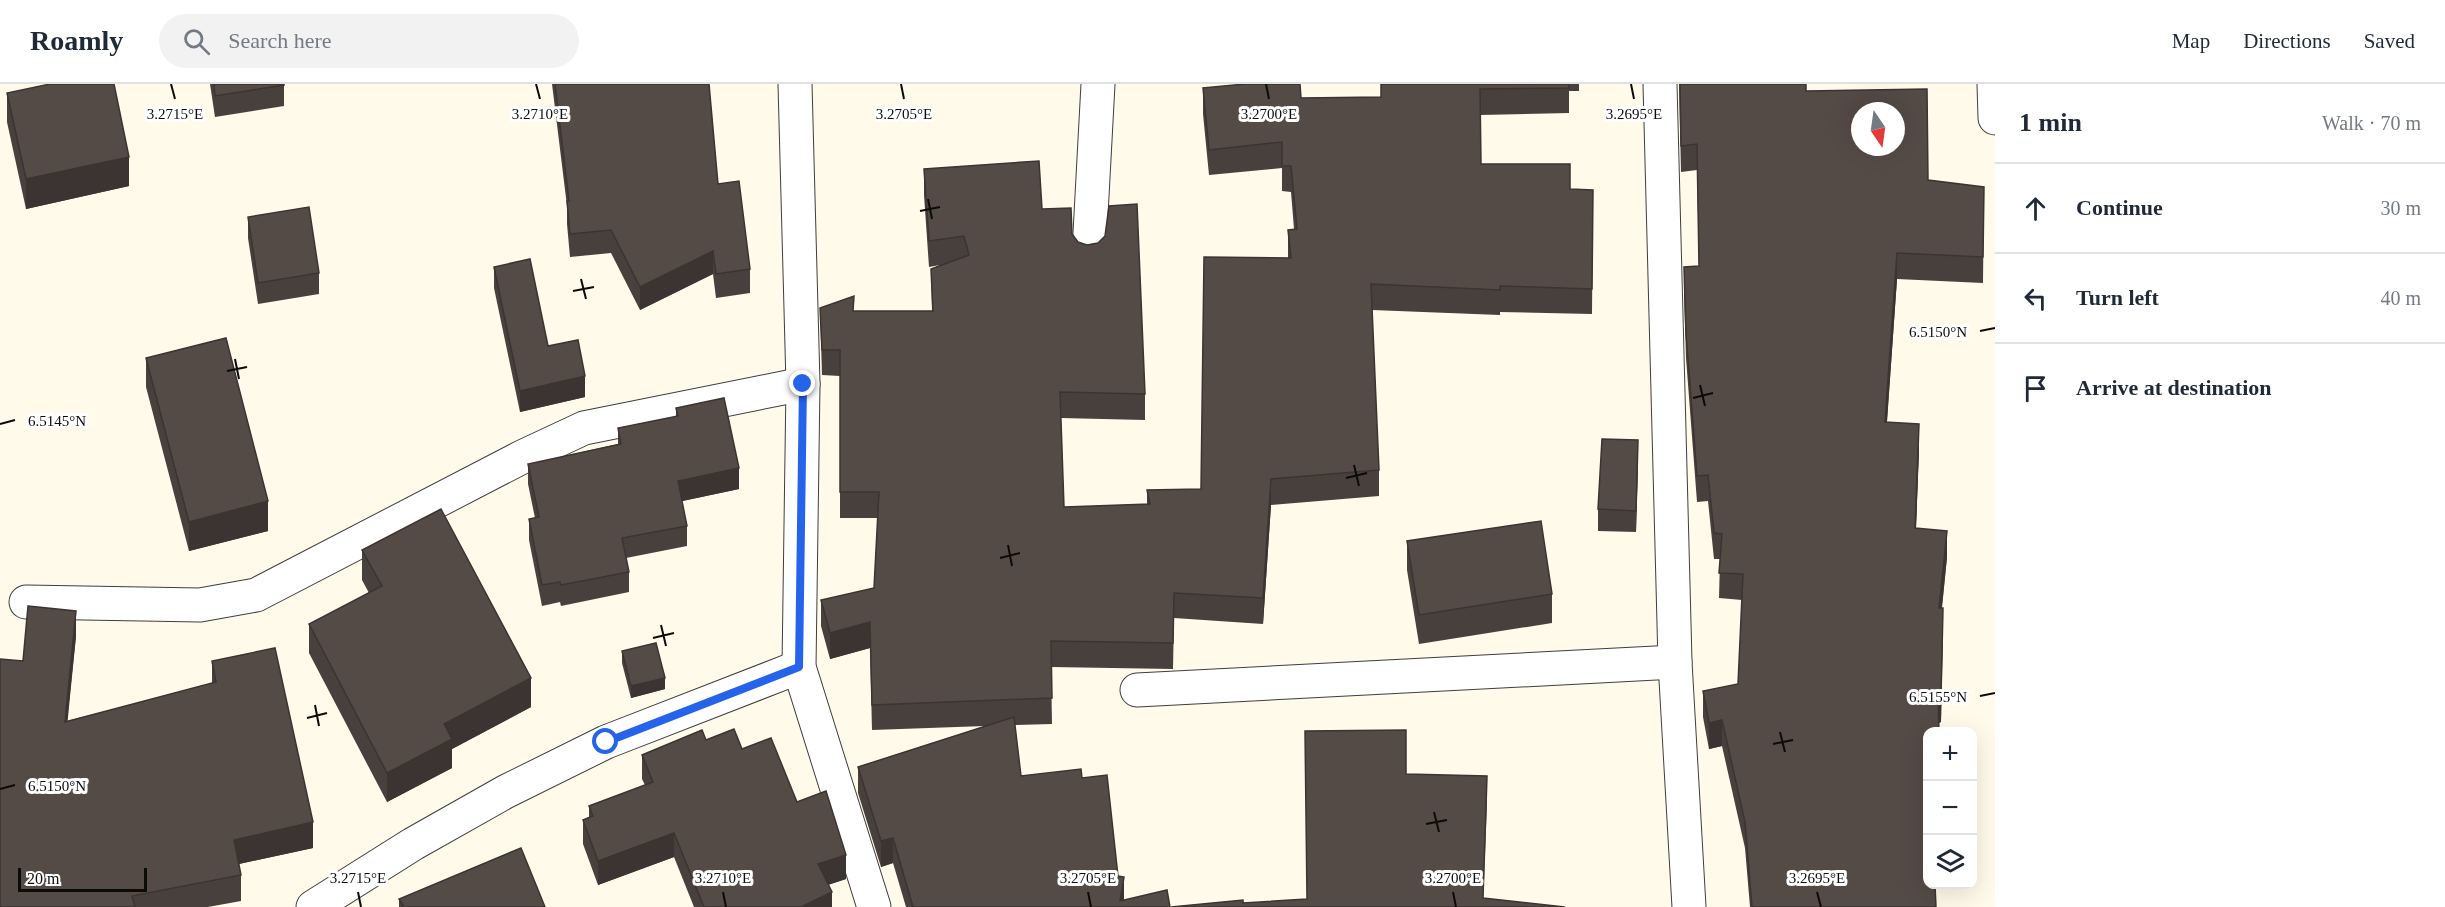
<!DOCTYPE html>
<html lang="en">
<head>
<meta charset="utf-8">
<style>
	:root { --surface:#fff; --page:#f2f2f3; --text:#1f2937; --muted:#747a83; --line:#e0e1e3 }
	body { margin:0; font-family:Georgia,serif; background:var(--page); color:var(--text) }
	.controls { position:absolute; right:18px; bottom:18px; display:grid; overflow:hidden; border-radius:12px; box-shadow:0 6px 24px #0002 }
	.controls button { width:54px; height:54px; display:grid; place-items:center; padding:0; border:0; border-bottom:2px solid var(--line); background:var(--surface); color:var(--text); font:30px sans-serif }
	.compass { position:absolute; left:1851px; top:18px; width:54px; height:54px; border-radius:50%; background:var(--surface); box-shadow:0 6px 24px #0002; rotate:167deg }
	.scale { position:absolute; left:18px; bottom:15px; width:129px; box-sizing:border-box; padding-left:6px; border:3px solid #0b0b0b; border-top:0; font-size:16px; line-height:21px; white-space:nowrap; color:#0b0b0b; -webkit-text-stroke:4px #fff; paint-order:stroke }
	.stop { position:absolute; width:18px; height:18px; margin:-14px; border:4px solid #2563eb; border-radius:50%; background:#fff }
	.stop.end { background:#2563eb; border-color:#fff; box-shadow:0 2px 6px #0008 }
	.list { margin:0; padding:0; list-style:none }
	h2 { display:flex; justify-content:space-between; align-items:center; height:78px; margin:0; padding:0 24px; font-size:26px }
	h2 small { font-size:20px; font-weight:400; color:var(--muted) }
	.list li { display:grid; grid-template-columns:39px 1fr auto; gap:18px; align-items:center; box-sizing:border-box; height:90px; padding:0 24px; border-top:2px solid var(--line) }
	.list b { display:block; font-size:22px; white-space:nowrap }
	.list em { font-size:20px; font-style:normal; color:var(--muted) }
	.icon { flex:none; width:33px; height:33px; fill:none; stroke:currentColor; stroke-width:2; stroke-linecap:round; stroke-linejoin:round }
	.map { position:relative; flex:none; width:1995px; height:823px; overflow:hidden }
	header { display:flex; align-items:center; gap:36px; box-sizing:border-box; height:84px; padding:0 30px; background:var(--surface); border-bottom:2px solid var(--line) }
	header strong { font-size:28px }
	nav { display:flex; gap:33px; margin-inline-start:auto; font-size:21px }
	.search { width:420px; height:54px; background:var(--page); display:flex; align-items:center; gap:15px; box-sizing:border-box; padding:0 21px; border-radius:33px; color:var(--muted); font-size:22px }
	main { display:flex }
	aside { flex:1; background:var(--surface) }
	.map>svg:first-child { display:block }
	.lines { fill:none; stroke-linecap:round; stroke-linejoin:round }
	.minor-casing { stroke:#3e3e3e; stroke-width:35 }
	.minor { stroke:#fff; stroke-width:33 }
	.wall { fill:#48403d }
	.shaded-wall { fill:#3b3432 }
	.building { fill:#544b47; stroke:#3b3432; stroke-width:1.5; fill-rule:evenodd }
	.route { stroke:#2563eb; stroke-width:8 }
	.ticks { fill:none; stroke:#0b0b0b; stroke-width:2 }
	.ticks-label { font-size:15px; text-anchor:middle; fill:#0b0b0b; stroke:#fff; stroke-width:6; stroke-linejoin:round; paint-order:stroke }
</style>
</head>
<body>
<header>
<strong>Roamly</strong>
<div class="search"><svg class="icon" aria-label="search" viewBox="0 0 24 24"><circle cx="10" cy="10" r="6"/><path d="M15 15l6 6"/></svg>Search here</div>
<nav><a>Map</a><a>Directions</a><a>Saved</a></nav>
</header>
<main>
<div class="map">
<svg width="1995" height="823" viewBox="0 0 1995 823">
	<rect width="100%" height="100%" fill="#fffae9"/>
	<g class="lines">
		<g class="minor-casing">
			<g id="minor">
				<path d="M 795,0 L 803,300 L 799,583 L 874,823"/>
				<path d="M 1660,0 L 1675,578 L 1689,823"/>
				<path d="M 1994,0 L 1995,34"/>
				<path d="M 1089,168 L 1098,0"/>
				<path d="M 26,518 L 200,521 L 256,511 L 524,372 L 584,344 L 803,300"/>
				<path d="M 1137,606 L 1675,578"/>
				<path d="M 313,823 L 413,760 L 505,708 L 606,658 L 799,583"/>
			</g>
		</g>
		<use href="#minor" class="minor"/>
	</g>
	<g class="wall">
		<path d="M 210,0 L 284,0 L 284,22 L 215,33 Z"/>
		<path d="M 552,0 L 709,0 L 718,100 L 750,185 L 750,209 L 716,214 L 713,190 L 640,226 L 611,169 L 570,173 L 567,140 L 567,122 Z"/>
		<path d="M 1381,0 L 1579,0 L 1579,7 L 1569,7 L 1569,29 L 1480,31 L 1481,80 L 1570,105 L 1593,106 L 1592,230 L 1500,228 L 1500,231 L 1372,226 L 1379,386 L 1379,412 L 1271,421 L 1263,540 L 1174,534 L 1173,585 L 1051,583 L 1052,640 L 1015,641 L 1021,692 L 1082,694 L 1118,792 L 1124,816 L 1170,823 L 906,823 L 893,779 L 881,783 L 858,709 L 858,683 L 985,642 L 872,646 L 870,564 L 830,575 L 821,542 L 821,516 L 874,504 L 878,434 L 840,434 L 840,292 L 822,291 L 820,224 L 854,227 L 932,227 L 931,185 L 940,181 L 929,183 L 924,111 L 924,85 L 1042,125 L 1072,150 L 1145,310 L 1145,336 L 1061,334 L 1064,423 L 1147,420 L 1147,406 L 1201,405 L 1288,174 L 1288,146 L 1294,145 L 1291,108 L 1282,107 L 1282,84 L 1209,91 L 1203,30 L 1203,4 L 1301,14 L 1381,13 Z"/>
		<path d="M 1679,0 L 1806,0 L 1806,7 L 1928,96 L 1984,103 L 1983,199 L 1897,195 L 1887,338 L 1919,365 L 1916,445 L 1947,473 L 1942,524 L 1943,550 L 1941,638 L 1939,639 L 1928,648 L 1928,801 L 1936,823 L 1750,823 L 1745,764 L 1722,662 L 1709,665 L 1703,633 L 1703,607 L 1738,600 L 1742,516 L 1719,514 L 1720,475 L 1714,475 L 1708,417 L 1697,418 L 1686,274 L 1684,209 L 1684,183 L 1699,182 L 1697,86 L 1681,88 Z"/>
		<path d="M 7,9 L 129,102 L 26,125 L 7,38 Z"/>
		<path d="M 248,133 L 319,189 L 319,210 L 258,220 L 248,154 Z"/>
		<path d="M 494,183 L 548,262 L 585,313 L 520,328 L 494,204 Z"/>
		<path d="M 146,274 L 268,447 L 189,467 L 146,303 Z"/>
		<path d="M 676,324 L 739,405 L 682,417 L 687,442 L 687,462 L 626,474 L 629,488 L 629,508 L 561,522 L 560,518 L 542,522 L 529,456 L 529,435 L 535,434 L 528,400 L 528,380 L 618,360 L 618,344 L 676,333 Z"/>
		<path d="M 1638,377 L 1636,448 L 1598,447 L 1598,425 Z"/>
		<path d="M 1407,457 L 1552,510 L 1552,539 L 1419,560 L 1407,486 Z"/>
		<path d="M 362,466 L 531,623 L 452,665 L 452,684 L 387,718 L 309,569 L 309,540 L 369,509 L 362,496 Z"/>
		<path d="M 76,552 L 67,637 L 212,600 L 212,577 L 313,764 L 239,780 L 241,791 L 241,817 L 208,823 L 0,823 L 23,577 Z"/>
		<path d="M 622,567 L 665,605 L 631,614 L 622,579 Z"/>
		<path d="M 706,656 L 742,665 L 797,718 L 846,795 L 828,801 L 832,823 L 694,823 L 674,773 L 598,801 L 583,760 L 583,736 L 589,733 L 589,722 L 645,701 L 642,695 L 642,671 Z"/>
		<path d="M 399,815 L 545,823 L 399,823 Z"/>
	</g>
	<g class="shaded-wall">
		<path d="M 129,73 L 129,102 L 26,125 L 26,95 Z"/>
		<path d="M 713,167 L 713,190 L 640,226 L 640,203 Z"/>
		<path d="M 1897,169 L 1897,195 L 1885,364 L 1885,338 Z"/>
		<path d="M 585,292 L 585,313 L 520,328 L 520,307 Z"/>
		<path d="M 1919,340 L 1919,365 L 1915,470 L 1915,444 Z"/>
		<path d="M 1638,356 L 1638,377 L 1636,448 L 1636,427 Z"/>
		<path d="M 739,384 L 739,405 L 678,418 L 678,397 Z"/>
		<path d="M 1271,395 L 1271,421 L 1263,540 L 1263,514 Z"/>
		<path d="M 268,417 L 268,447 L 189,467 L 189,438 Z"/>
		<path d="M 1947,447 L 1947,473 L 1939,550 L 1939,524 Z"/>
		<path d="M 1943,524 L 1941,638 L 1938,639 L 1938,613 Z"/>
		<path d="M 76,527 L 76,552 L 65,663 L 65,638 Z"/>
		<path d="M 870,538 L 870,564 L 830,575 L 830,549 Z"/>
		<path d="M 531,594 L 531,623 L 452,665 L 452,684 L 387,718 L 387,689 L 444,640 Z"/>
		<path d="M 665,594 L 665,605 L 631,614 L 631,602 Z"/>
		<path d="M 1722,636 L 1722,662 L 1709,665 L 1709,639 Z"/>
		<path d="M 1487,692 L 1487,717 L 1483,823 Z"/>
		<path d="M 313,738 L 313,764 L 234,781 L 234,756 Z"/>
		<path d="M 674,749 L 674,773 L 598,801 L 598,777 Z"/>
		<path d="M 893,754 L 893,779 L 881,783 L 881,757 Z"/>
		<path d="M 846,771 L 846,795 L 818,804 L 818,780 Z"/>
		<path d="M 1124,793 L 1124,818 L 1120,817 Z"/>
		<path d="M 832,808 L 832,823 L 801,823 Z"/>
	</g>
	<g class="building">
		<path d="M 50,0 L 114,0 L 129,73 L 26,95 L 7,9 Z"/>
		<path d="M 214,0 L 284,0 L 284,1 L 215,12 Z"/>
		<path d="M 555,0 L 709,0 L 718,100 L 739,97 L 750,185 L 716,190 L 713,167 L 640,203 L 611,146 L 570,150 L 567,117 L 569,117 Z"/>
		<path d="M 1245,0 L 1300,0 L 1301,14 L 1381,13 L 1381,0 L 1569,0 L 1569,4 L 1480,5 L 1481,80 L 1570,80 L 1570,105 L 1593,106 L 1592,205 L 1500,202 L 1500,206 L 1371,200 L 1379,386 L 1271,395 L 1263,514 L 1174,509 L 1173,559 L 1051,557 L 1052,614 L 872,621 L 870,538 L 830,549 L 821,516 L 874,504 L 879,408 L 840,408 L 840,266 L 822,266 L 820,224 L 854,212 L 853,227 L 933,227 L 931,185 L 969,171 L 964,152 L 929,157 L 924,85 L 1039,77 L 1042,125 L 1071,124 L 1072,150 L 1078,158 L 1087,161 L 1098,159 L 1105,152 L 1109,122 L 1137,120 L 1145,310 L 1060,308 L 1064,423 L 1150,420 L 1147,406 L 1201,405 L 1204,173 L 1291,174 L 1288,146 L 1297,145 L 1291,82 L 1282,82 L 1282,58 L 1209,66 L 1203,4 Z"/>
		<path d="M 1680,0 L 1806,0 L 1806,7 L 1927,5 L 1928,96 L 1984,103 L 1983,173 L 1897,169 L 1885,338 L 1919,340 L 1915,444 L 1947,447 L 1939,524 L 1943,524 L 1941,612 L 1938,613 L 1939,648 L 1928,648 L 1928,801 L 1935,801 L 1936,823 L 1752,823 L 1745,738 L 1722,636 L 1709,639 L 1703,607 L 1738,600 L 1743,490 L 1719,489 L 1722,450 L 1714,449 L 1708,391 L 1697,392 L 1686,249 L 1684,183 L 1699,182 L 1697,60 L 1681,62 ZM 1860,27 L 1896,27 L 1896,63 L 1860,63 Z"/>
		<path d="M 309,123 L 319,189 L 258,199 L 248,133 Z"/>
		<path d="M 530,175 L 548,262 L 578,256 L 585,292 L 520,307 L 494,183 Z"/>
		<path d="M 226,254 L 268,417 L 189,438 L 146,274 Z"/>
		<path d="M 724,314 L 739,384 L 678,397 L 687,442 L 622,454 L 629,488 L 561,501 L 560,498 L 542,501 L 529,435 L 539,433 L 528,380 L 621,360 L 618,344 L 678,332 L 676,324 Z"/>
		<path d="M 1602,355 L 1638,356 L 1636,427 L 1598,425 Z"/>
		<path d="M 441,425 L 531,594 L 444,640 L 452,655 L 387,689 L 309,540 L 382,502 L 362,466 Z"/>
		<path d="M 1541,437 L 1552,510 L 1419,531 L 1407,457 Z"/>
		<path d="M 28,522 L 76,527 L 65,638 L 216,598 L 212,577 L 275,564 L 313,738 L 234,756 L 241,791 L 132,812 L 135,823 L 0,823 L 0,575 L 23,577 Z"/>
		<path d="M 656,559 L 665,594 L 631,602 L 622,567 Z"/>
		<path d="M 1014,633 L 1021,692 L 1081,685 L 1082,694 L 1107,691 L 1118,792 L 1124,793 L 1120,817 L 1167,806 L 1170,823 L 913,823 L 893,754 L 881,757 L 858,683 Z"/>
		<path d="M 734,645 L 742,665 L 771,654 L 797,718 L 826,707 L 846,771 L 818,780 L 832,808 L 801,823 L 704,823 L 674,749 L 598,777 L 583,736 L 593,732 L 589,722 L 653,698 L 642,671 L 702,646 L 706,656 Z"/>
		<path d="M 1406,646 L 1406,690 L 1487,692 L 1483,814 L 1565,823 L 1171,823 L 1243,816 L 1243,819 L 1307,815 L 1305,647 Z"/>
		<path d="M 521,764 L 545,823 L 404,823 L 399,815 Z"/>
	</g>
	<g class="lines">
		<path class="route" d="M 606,658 L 799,583 L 803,300"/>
	</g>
	<path class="ticks" d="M 171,0 L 175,15M 536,0 L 540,15M 901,0 L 904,15M 1266,0 L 1269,15M 1631,0 L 1634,15M 928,115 L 932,135M 920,127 L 940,123M 581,195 L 586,215M 573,207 L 594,203M 1980,247 L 1995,244M 235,275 L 239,295M 227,287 L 247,283M 1700,301 L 1705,322M 1693,314 L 1713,309M 0,340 L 15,336M 1354,381 L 1359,402M 1346,394 L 1367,389M 1008,461 L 1012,482M 1000,474 L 1020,469M 661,541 L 666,562M 653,554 L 674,549M 1980,612 L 1995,609M 315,621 L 319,642M 307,634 L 327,629M 1780,648 L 1785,668M 1773,660 L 1793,656M 0,705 L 15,701M 1434,728 L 1439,748M 1426,740 L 1447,736M 358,808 L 361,823M 723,808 L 726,823M 1088,808 L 1091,823M 1453,808 L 1456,823M 1817,808 L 1821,823"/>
	<g class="ticks-label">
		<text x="175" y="35">3.2715°E</text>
		<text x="540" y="35">3.2710°E</text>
		<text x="904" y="35">3.2705°E</text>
		<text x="1269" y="35">3.2700°E</text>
		<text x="1634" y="35">3.2695°E</text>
		<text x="1938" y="253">6.5150°N</text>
		<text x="57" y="342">6.5145°N</text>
		<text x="1938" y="618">6.5155°N</text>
		<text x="57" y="707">6.5150°N</text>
		<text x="358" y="799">3.2715°E</text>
		<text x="723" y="799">3.2710°E</text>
		<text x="1088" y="799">3.2705°E</text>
		<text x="1453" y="799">3.2700°E</text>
		<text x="1817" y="799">3.2695°E</text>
	</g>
</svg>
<div class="controls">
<button>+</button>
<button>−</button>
<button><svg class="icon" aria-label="layers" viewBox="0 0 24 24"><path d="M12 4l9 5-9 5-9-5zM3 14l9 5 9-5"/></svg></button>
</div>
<svg class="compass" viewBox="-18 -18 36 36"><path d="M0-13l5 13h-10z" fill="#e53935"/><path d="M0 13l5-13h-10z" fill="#747a83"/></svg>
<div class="scale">20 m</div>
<div class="stop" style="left:606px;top:658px"></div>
<div class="stop end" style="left:803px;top:300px"></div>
</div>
<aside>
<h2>1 min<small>Walk · 70 m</small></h2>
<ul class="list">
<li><svg class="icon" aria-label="ahead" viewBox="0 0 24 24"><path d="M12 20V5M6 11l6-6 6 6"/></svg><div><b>Continue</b></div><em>30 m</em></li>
<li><svg class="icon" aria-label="left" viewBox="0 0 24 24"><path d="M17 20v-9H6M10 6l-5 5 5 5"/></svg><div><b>Turn left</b></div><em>40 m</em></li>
<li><svg class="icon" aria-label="arrive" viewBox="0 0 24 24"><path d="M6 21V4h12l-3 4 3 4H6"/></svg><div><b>Arrive at destination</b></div></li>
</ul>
</aside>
</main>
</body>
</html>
